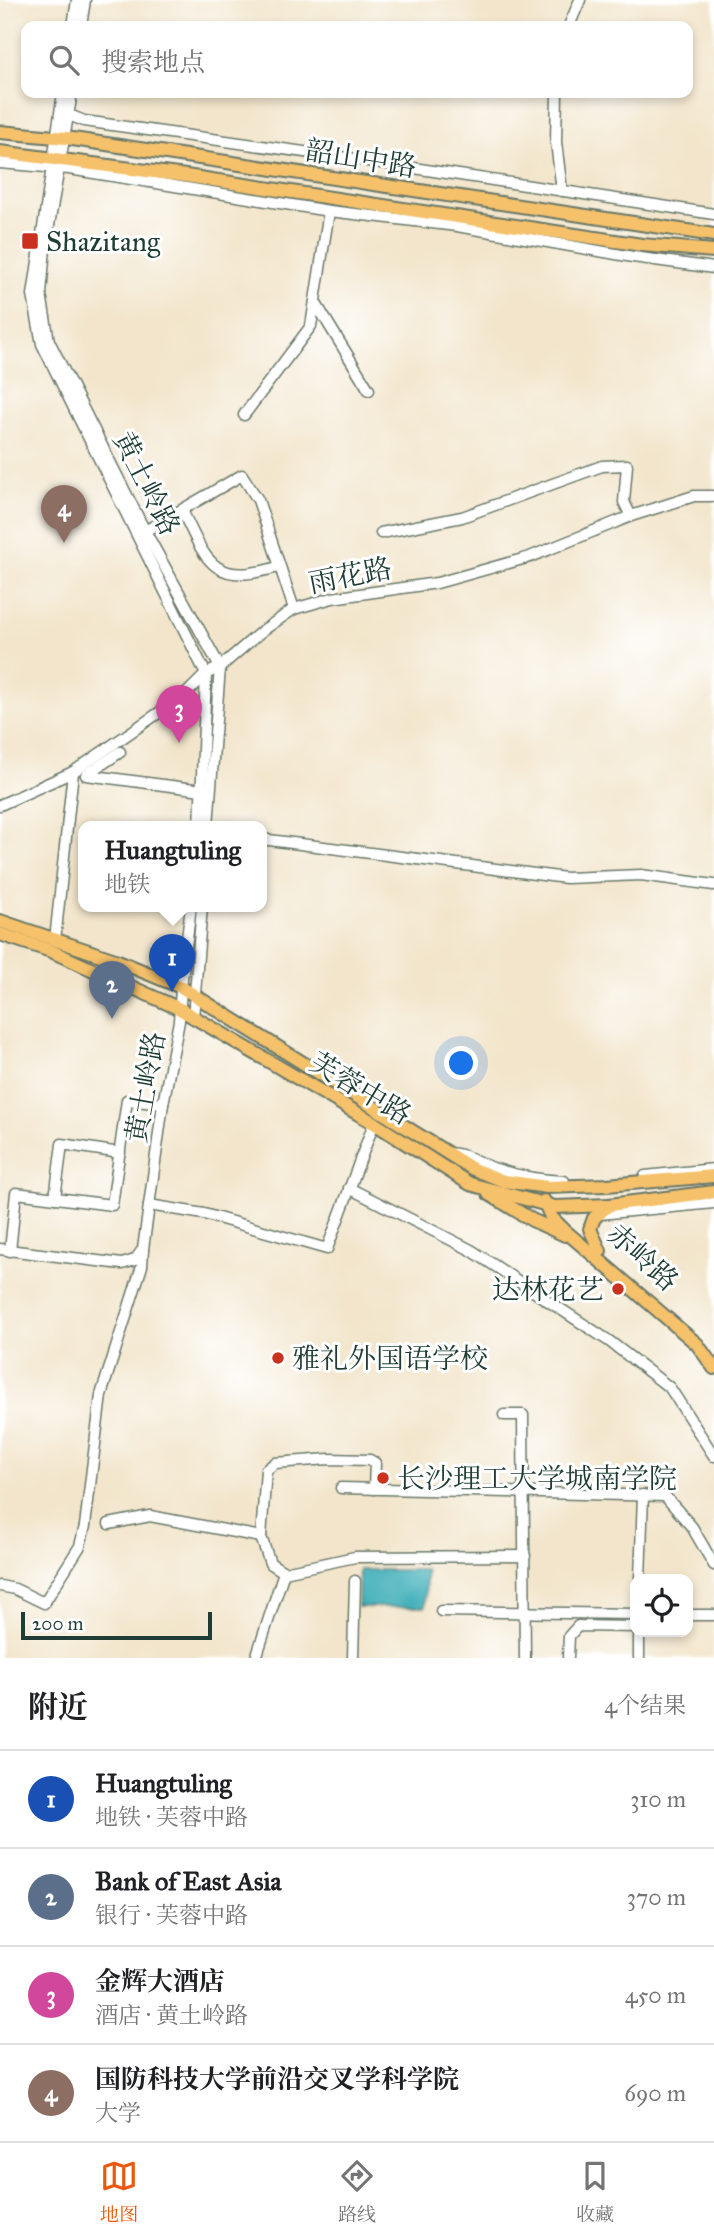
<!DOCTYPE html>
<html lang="zh">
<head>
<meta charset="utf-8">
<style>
	:root { --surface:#fff; --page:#f6f6f6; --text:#202124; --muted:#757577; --line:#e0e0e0; --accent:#ea580c }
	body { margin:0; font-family:"IM FELL Great Primer","Noto Serif SC",serif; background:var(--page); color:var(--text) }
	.controls { position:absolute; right:21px; bottom:21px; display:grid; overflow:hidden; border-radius:14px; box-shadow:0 4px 10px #0003 }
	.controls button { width:63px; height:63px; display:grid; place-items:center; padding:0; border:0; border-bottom:2px solid var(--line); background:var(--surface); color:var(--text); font:35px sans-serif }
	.scale { position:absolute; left:21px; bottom:18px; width:191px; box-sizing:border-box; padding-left:7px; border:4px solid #1f3d34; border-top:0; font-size:19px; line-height:24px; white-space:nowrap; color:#1f3d34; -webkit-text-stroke:5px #fff; paint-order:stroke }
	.you { position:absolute; left:462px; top:1064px; width:24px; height:24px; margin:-18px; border:5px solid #fff; border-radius:50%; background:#1a73e8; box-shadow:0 0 0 10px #1a73e833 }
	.badge { display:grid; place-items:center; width:46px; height:46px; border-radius:50%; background:var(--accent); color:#fff; font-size:23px; font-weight:700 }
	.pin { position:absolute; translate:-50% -58px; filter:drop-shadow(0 2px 4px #0008) }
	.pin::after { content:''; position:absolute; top:37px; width:24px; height:21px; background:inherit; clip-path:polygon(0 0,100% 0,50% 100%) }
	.popup { position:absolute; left:78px; top:821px; width:189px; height:91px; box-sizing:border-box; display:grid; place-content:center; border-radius:14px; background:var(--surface); filter:drop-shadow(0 2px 5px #0005); font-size:23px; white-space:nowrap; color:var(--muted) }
	.popup b { font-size:26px; color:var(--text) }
	.popup::after { content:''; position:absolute; left:50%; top:100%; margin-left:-14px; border:14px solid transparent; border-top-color:var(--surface) }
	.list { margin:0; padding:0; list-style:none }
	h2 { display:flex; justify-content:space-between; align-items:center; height:91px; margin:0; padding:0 28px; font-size:30px }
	h2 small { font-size:23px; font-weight:400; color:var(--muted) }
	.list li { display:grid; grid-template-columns:46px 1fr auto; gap:21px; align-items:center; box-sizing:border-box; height:98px; padding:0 28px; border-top:2px solid var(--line) }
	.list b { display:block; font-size:26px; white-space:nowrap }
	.list p { margin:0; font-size:23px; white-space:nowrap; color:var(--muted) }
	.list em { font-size:23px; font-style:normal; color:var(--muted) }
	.icon { flex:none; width:38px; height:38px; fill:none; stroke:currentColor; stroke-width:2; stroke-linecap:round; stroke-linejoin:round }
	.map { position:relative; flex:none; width:714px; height:1658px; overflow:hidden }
	.search { position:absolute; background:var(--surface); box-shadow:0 4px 10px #0003; left:21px; right:21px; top:21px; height:77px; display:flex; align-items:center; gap:18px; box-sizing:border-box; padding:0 24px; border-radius:14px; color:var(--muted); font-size:26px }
	.sheet { height:483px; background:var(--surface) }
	nav { display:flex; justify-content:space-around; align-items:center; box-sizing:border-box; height:98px; border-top:2px solid var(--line); background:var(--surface); font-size:19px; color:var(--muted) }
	nav a { display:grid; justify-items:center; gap:4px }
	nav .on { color:var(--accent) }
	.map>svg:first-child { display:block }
	.water { fill:#3fafb9; stroke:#2f7676; stroke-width:2 }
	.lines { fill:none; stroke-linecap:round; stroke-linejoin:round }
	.minor-casing { stroke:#697869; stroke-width:13 }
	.major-casing { stroke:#697869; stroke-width:16 }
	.minor { stroke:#fff; stroke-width:10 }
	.major { stroke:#f5c16b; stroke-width:12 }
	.poi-dot { fill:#c8321e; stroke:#fff; stroke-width:2.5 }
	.labels { text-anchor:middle; stroke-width:6; stroke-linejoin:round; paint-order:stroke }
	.street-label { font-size:28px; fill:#1f3d34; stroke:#fff }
	.poi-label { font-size:28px; fill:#1f3d34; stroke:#fff; text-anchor:start }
</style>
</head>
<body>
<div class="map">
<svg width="714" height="1658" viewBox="0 0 714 1658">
	<rect width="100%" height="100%" fill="#fff"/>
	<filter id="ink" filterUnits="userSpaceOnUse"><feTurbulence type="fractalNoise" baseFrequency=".0143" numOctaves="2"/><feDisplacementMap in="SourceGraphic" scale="14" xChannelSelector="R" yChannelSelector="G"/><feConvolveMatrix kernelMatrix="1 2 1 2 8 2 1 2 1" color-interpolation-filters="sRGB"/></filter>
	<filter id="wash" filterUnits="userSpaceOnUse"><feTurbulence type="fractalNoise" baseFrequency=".00686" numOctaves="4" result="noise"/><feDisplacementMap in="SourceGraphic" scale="28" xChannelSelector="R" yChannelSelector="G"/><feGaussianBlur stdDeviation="1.57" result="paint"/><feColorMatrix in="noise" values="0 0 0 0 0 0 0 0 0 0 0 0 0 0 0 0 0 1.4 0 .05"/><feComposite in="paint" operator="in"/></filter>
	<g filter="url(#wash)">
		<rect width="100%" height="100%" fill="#f2e5cb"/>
		<path class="water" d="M 359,1570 L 426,1570 L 425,1607 L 358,1607 Z"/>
	</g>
	<g filter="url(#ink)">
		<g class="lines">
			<g class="minor-casing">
				<g id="minor">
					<path d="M 73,26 L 77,0"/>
					<path d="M 81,26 L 85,0"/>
					<path d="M 569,26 L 580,0"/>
					<path d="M 63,93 L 33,295 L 42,344 L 206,674 L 200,826"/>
					<path d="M 72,93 L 45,248 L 41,294 L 49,341 L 145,531 L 220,667 L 208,826"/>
					<path d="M 557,93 L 556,142 L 562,191"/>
					<path d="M 69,115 L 84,121 L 368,161 L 714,214"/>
					<path d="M 0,163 L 69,169 L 329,211 L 457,226 L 633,257 L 714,268"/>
					<path d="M 315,302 L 369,390"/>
					<path d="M 244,415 L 311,326 L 329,211"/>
					<path d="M 182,510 C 207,563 213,586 278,567"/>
					<path d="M 145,531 L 242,475 L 258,500 L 294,609"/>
					<path d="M 381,533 L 462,517 L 602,466 L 627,465 L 624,502 L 631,516"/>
					<path d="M 186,694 L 204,714"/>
					<path d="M 120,752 L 86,775 L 202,790"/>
					<path d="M 0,805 L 73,772 L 186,694 L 206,674 L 220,667 L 262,631 L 294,609 L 332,598 L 437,583 L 530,557 L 631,516 L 694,496 L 714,496"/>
					<path d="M 261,839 L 566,878 L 641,875 L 714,885"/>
					<path d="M 55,940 L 73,772"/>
					<path d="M 193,1018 L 202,906"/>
					<path d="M 447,1153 C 465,1153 477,1162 493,1168 C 516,1176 539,1180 564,1181"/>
					<path d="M 645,1176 L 714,1169"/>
					<path d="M 349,1188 L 471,1250 L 609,1341 L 670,1388 L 714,1456"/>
					<path d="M 55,1198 L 62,1144 L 120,1153"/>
					<path d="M 149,1205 L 204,1214 L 327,1249 L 374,1123"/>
					<path d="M 599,1214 L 714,1203"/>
					<path d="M 0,1249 L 122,1264 L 135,1260 L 143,1249 L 163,1104 L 179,1021 L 181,987 L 191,906"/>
					<path d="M 10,1251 L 16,1193 L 112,1205 L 127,1100 L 163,1104"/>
					<path d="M 504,1415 L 523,1415 L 525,1658"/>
					<path d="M 341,1488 L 665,1496 L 692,1527 L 714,1565"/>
					<path d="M 109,1524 L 150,1516 L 261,1537"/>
					<path d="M 284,1572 L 270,1563 L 261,1537 L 266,1470 L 275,1463 L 329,1459 L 370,1460 L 375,1463 L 374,1489"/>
					<path d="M 640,1579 L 643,1495"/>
					<path d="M 0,1586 L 15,1589 L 44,1603 L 80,1546 L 85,1526 L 101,1395 L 142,1266 L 143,1250"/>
					<path d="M 441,1611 L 635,1614"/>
					<path d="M 688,1615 L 714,1615"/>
					<path d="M 256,1658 L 284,1572 L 355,1557 L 525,1556"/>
					<path d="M 353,1658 L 355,1581"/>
					<path d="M 568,1658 L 569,1636 L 578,1626 L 635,1627"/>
					<path d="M 639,1658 L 639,1632"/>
				</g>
			</g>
			<g class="major-casing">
				<g id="major">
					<path d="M 0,132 L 66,138 L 714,235"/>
					<path d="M 0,152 L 186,176 L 642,245 L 714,251"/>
					<path d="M 0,921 L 118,961 L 181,987 L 473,1169 L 504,1181 L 547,1187 L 607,1185 L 714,1176"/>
					<path d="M 0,934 L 51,951 L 180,1009 L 374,1123 L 470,1184 L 555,1207 L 609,1205 L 714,1192"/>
					<path d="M 489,1194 L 532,1220 L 565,1235"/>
					<path d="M 544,1201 L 551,1217 L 564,1230 L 697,1344 L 714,1368"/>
					<path d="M 600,1251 L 590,1229 L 594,1218 L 609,1205"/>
				</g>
			</g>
			<use href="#minor" class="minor"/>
			<use href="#major" class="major"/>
		</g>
	</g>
	<g class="poi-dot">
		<rect x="21" y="232" width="18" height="18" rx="3.5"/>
		<circle cx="618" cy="1289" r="7"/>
		<circle cx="278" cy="1358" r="7"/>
		<circle cx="383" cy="1478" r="7"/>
	</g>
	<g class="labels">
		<g class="street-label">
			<text transform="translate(361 158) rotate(9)" y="10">韶山中路</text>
			<text transform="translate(147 483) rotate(63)" y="10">黄土岭路</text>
			<text transform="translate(350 575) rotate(-11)" y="10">雨花路</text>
			<text transform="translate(145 1087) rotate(-80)" y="10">黄土岭路</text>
			<text transform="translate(361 1088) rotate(31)" y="10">芙蓉中路</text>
			<text transform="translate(643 1257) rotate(42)" y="10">赤岭路</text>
		</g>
		<g class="poi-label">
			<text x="46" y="251">Shazitang</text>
			<text x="604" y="1299" text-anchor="end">达林花艺</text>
			<text x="292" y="1368">雅礼外国语学校</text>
			<text x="397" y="1488">长沙理工大学城南学院</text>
		</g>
	</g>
</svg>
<div class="controls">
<button><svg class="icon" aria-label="locate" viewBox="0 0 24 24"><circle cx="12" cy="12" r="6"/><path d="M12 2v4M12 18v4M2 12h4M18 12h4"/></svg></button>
</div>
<div class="scale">200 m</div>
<div class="you"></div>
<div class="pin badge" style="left:172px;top:992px;background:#1a4fb4">1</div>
<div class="popup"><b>Huangtuling</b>地铁</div>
<div class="pin badge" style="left:112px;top:1019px;background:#5c6f8a">2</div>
<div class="pin badge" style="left:179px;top:743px;background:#d1479c">3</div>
<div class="pin badge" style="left:64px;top:543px;background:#8d6e63">4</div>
<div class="search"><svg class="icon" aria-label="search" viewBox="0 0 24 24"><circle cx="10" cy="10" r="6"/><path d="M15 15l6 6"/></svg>搜索地点</div>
</div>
<section class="sheet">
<h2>附近<small>4个结果</small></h2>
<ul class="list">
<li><span class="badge" style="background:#1a4fb4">1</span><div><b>Huangtuling</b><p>地铁 · 芙蓉中路</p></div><em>310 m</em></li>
<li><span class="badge" style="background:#5c6f8a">2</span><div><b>Bank of East Asia</b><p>银行 · 芙蓉中路</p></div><em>370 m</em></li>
<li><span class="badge" style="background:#d1479c">3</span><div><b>金辉大酒店</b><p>酒店 · 黄土岭路</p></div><em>450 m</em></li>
<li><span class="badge" style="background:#8d6e63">4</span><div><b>国防科技大学前沿交叉学科学院</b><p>大学</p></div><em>690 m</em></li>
</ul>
</section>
<nav>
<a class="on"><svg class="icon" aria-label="map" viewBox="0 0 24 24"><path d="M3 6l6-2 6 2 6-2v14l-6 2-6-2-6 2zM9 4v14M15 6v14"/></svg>地图</a>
<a><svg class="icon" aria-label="directions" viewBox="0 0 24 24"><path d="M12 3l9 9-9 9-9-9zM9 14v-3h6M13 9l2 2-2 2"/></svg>路线</a>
<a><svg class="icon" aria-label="saved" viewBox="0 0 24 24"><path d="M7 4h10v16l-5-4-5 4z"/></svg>收藏</a>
</nav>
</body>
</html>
